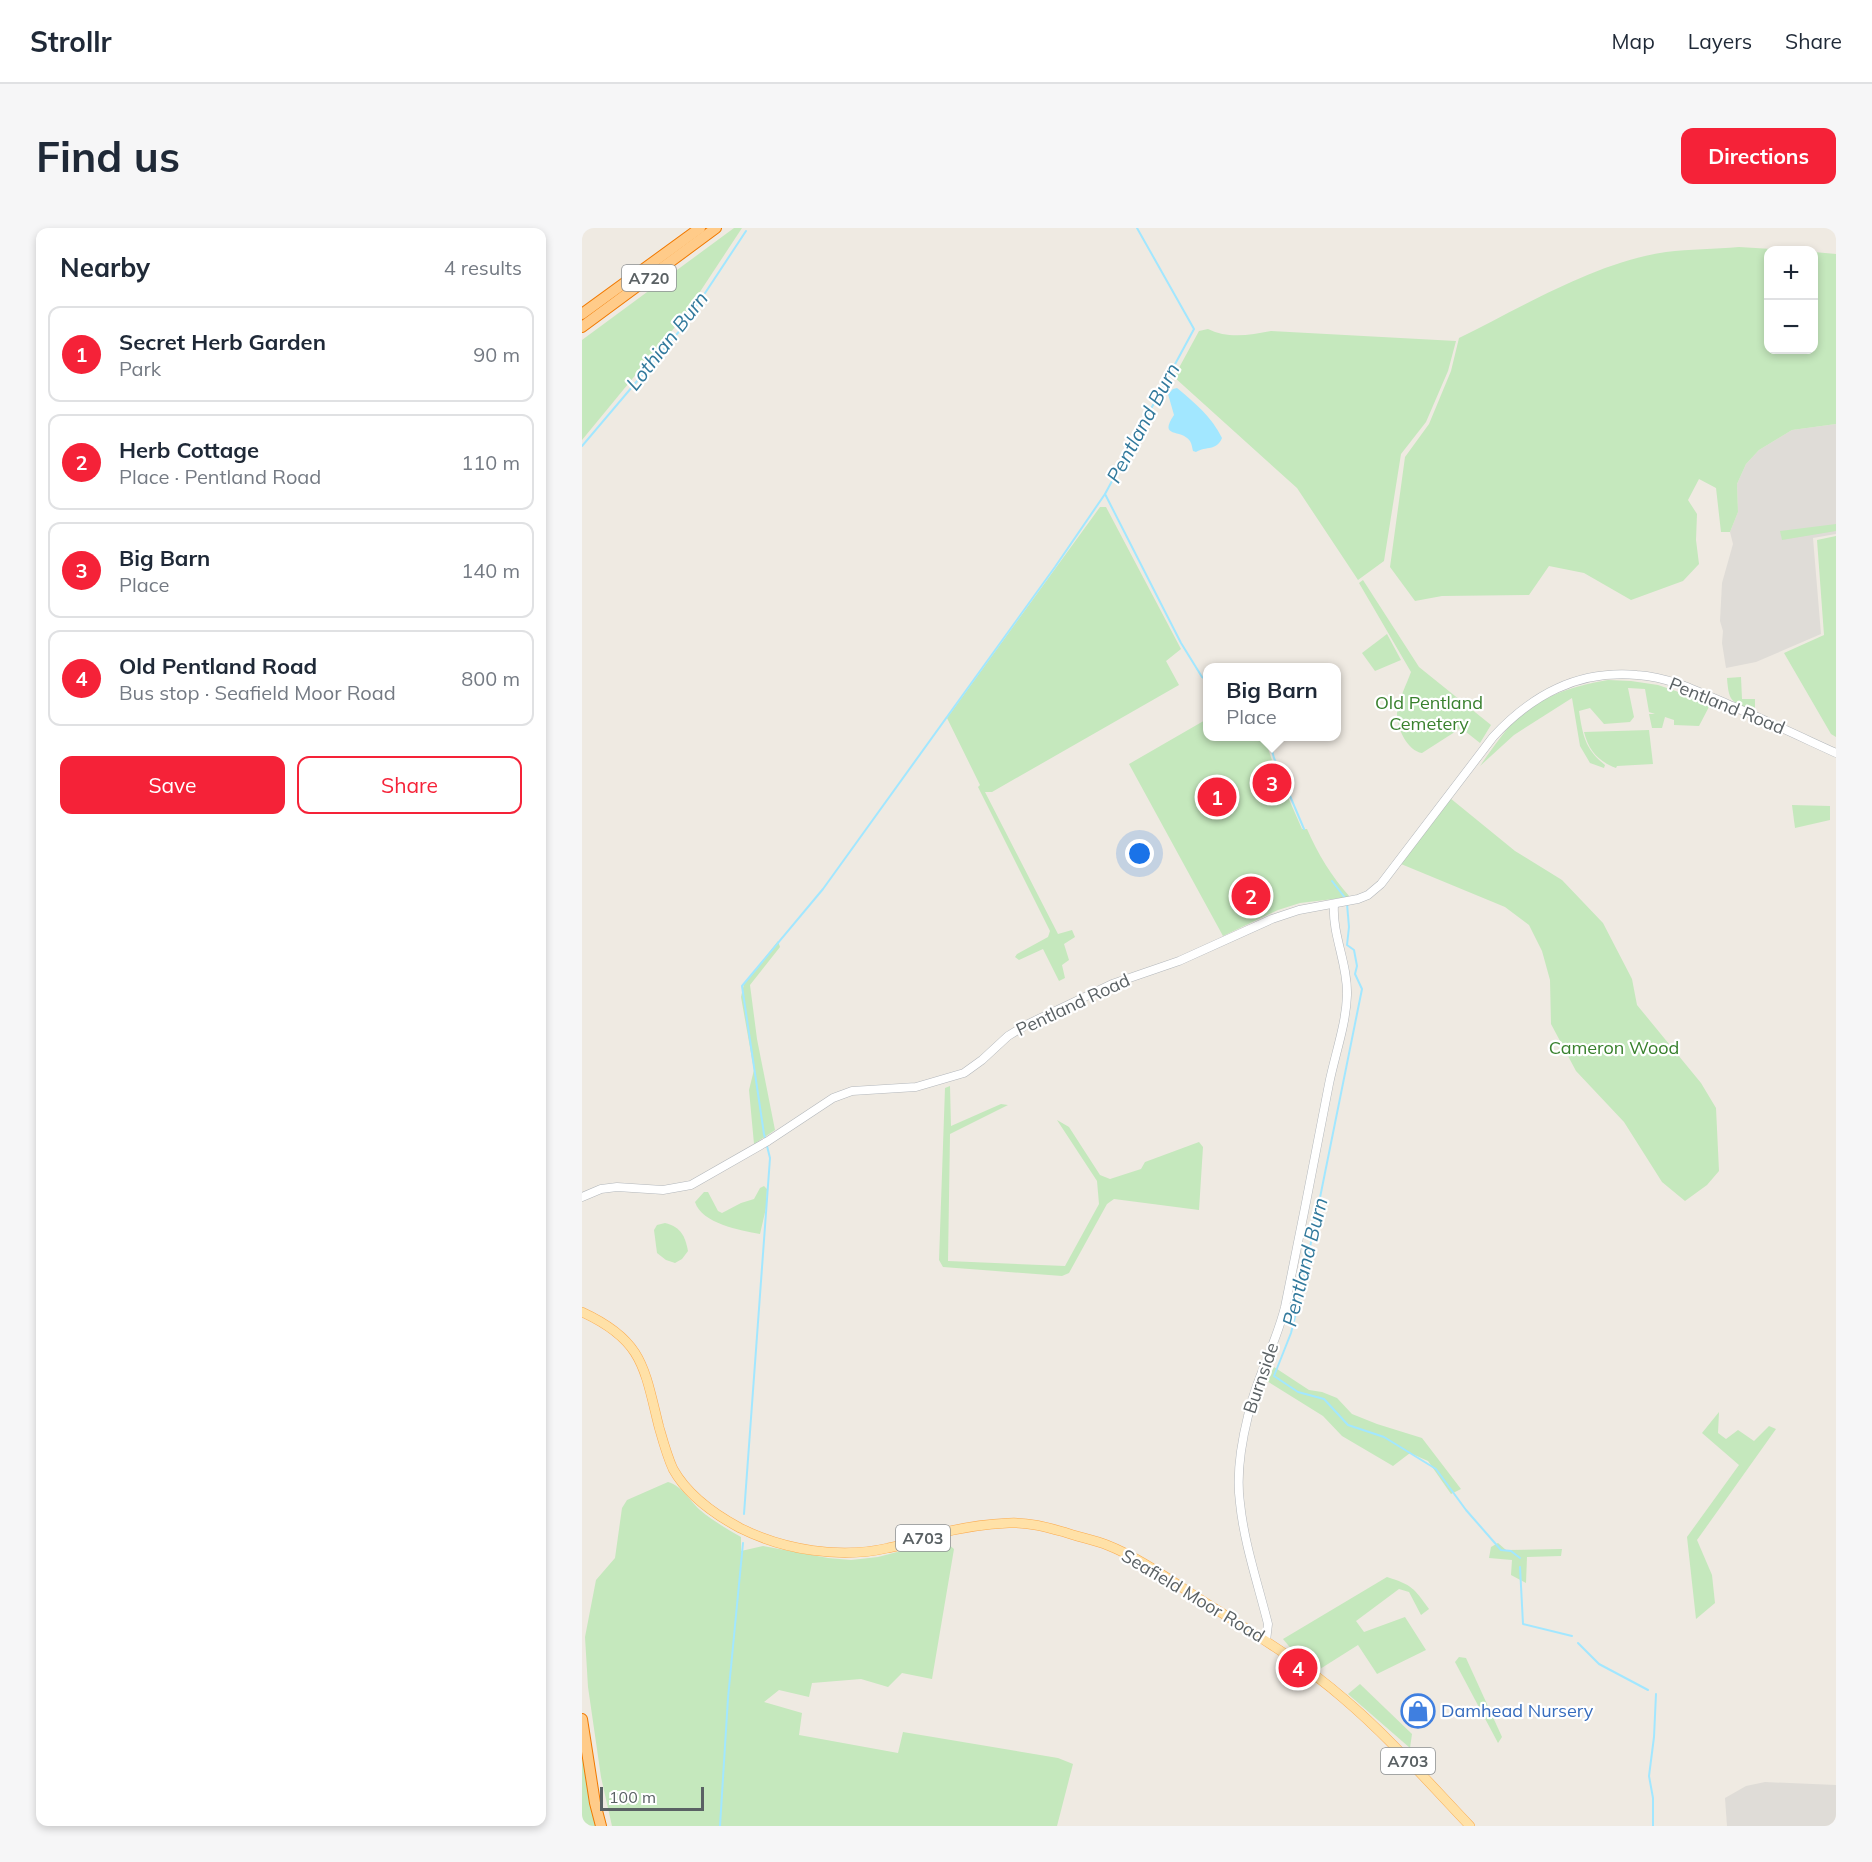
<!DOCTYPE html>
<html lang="en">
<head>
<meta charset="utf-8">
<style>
	:root { --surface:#fff; --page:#f6f6f7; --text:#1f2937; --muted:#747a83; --line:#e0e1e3; --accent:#f52238 }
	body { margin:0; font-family:Mulish,sans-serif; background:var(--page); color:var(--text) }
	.controls { position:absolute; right:18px; top:18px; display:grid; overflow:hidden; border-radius:12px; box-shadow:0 3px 9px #0003 }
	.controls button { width:54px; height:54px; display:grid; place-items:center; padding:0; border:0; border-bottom:2px solid var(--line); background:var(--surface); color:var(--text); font:30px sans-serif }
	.scale { position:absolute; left:18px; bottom:15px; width:104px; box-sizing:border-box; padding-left:6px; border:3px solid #5a6164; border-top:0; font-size:16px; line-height:21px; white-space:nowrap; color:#5a6164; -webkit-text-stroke:4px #fff; paint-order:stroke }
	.you { position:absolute; left:558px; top:626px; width:21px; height:21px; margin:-15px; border:4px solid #fff; border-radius:50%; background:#1a73e8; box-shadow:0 0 0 9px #1a73e833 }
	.badge { display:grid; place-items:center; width:39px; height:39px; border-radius:50%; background:var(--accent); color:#fff; font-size:20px; font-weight:700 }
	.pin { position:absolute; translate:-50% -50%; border:3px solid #fff; box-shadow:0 2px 6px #0006 }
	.popup { position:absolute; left:621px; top:435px; width:138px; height:78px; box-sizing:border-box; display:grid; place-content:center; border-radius:12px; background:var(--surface); filter:drop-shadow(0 2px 4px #0005); font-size:20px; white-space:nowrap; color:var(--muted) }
	.popup b { font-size:22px; color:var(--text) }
	.popup::after { content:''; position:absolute; left:50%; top:100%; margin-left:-12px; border:12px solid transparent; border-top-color:var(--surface) }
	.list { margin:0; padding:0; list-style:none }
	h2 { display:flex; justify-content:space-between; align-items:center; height:78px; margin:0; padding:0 24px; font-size:26px }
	h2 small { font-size:20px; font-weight:400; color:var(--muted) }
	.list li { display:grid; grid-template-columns:39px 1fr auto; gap:18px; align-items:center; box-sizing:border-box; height:96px; margin:0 12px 12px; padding:0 12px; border:2px solid var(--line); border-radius:12px }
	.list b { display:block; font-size:22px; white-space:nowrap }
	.list p { margin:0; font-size:20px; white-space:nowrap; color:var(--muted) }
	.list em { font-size:20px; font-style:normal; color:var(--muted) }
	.actions { display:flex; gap:12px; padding:18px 24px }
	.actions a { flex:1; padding:14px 0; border:2px solid var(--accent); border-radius:12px; text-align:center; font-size:21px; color:var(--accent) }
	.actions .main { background:var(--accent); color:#fff }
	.map { position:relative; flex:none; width:1254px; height:1598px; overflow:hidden; border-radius:12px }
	header { display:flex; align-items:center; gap:36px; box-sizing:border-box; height:84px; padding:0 30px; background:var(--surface); border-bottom:2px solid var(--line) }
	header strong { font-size:28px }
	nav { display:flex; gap:33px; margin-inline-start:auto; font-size:21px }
	.intro { display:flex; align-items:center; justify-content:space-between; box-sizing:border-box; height:144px; padding:0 36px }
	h1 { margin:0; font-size:42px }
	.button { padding:15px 27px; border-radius:12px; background:var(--accent); color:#fff; font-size:21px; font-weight:700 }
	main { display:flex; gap:36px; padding:0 36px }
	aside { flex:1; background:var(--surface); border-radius:12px; box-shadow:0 3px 9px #0003 }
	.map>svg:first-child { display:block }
	.industrial { fill:#dfdcd7 }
	.green { fill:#c5e8bd }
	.water { fill:#a2e7ff }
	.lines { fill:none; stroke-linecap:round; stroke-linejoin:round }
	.stream { stroke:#a2e7ff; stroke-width:2 }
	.minor-casing { stroke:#b3b7bb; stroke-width:9 }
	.major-casing { stroke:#fbab4f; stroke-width:10 }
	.highway-casing { stroke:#f17900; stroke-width:12 }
	.minor { stroke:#fff; stroke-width:8 }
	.major { stroke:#ffe1a7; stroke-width:9 }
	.highway { stroke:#ffcb89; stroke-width:10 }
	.labels { text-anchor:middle; stroke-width:4.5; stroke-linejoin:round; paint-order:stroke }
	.shield { fill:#fff; stroke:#8c9092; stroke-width:1.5 }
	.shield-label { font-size:16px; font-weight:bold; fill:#5a6164 }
	.park-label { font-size:18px; fill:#39812e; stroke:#fff }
	.street-label { font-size:18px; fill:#5a6164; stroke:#fff }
	.shop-label { font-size:18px; fill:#366cbe; stroke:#fff; text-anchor:start }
	.water-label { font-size:20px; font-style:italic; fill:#31799c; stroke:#fff }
</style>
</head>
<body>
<header>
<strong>Strollr</strong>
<nav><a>Map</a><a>Layers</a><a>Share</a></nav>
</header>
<div class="intro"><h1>Find us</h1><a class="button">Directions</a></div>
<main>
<aside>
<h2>Nearby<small>4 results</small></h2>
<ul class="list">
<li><span class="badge">1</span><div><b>Secret Herb Garden</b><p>Park</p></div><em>90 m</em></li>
<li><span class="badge">2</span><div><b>Herb Cottage</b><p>Place · Pentland Road</p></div><em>110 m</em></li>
<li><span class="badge">3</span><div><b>Big Barn</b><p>Place</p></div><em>140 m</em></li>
<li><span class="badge">4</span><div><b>Old Pentland Road</b><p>Bus stop · Seafield Moor Road</p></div><em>800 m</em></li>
</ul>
<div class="actions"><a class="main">Save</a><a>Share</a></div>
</aside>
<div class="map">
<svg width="1254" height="1598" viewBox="0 0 1254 1598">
	<rect width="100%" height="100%" fill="#efeae2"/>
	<g class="industrial">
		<path d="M 1254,196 L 1254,306 L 1231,310 L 1239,406 L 1174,434 L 1144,440 L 1140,415 L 1141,403 L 1138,393 L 1140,355 L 1151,316 L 1148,304 L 1156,284 L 1155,256 L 1164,236 L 1177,222 L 1210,202 Z"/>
		<path d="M 1183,1554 L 1254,1557 L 1254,1598 L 1145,1598 L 1143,1570 L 1164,1558 Z"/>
	</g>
	<g class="green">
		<path d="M 152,0 L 160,0 L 102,88 L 0,212 L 0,112 Z"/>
		<path d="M 1157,19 L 1206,22 L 1186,22 L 1186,122 L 1232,122 L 1232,24 L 1254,26 L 1254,196 L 1210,202 L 1177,222 L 1164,236 L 1155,256 L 1156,284 L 1148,304 L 1139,304 L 1134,260 L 1117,251 L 1106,272 L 1115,286 L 1114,312 L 1117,336 L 1101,353 L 1049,372 L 1002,345 L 967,338 L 947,367 L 860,368 L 833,373 L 808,339 L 823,229 L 847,196 L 869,143 L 877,110 C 940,79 1014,34 1084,24 C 1108,21 1133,21 1157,19 Z"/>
		<path d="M 626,101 C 646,111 668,107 689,103 L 874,113 L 866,143 L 844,194 L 819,226 L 802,333 L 776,352 L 715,260 L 592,149 L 617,103 Z"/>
		<path d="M 518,279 L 524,279 L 599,421 L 584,433 L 597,457 L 410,564 L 403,564 L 476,706 L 490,702 L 493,709 L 482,716 L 487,732 L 480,737 L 483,750 L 477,753 L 461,721 L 437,732 L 433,729 L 435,726 L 466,709 L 468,703 L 396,559 L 398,557 L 365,490 Z"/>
		<path d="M 1254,296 L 1254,303 L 1200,312 L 1198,303 Z"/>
		<path d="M 1254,308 L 1254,509 L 1249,506 L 1202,425 L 1242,407 L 1235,312 Z"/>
		<path d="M 781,352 L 837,439 L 909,497 L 898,515 L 879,500 L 840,525 C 826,523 815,501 815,486 C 815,475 825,455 829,444 L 777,355 Z"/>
		<path d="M 805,406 L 819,432 L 793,443 L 780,425 Z"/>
		<path d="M 1159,449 L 1160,471 L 1173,471 L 1173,484 C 1150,472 1147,477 1145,450 Z"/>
		<path d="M 1026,452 L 1049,453 L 1076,457 L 1129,475 L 1117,498 L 1092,497 L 1092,492 L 1083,489 L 1080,500 L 1070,500 L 1067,486 L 1073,486 L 1067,484 L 1063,461 L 1046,460 L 1052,489 L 1048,494 L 1022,496 L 1008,480 L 997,483 C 1001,508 1003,521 1023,537 L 1022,540 L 1008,535 L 998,518 L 990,470 L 932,507 L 898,538 C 907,525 916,512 926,500 C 952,470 989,458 1026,452 Z"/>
		<path d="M 625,491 L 626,508 L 682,509 L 691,535 L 720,601 L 725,601 C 736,626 749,648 768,669 L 718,675 L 696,682 L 641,708 L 547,536 Z"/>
		<path d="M 1067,502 L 1071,536 L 1035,538 L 1034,540 C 1016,533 1007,523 1002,504 Z"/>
		<path d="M 868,570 L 933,623 L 980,652 L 1021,695 L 1050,751 L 1055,777 L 1119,855 L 1134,880 L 1137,943 L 1125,957 L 1103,973 L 1080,954 L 1042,894 L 994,843 L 969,796 L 968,752 L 960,723 L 947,697 L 923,679 L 819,636 Z"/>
		<path d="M 1210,577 L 1248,578 L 1248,592 L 1213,600 Z"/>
		<path d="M 196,713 L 198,719 L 168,757 L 175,811 L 193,902 L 172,916 L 167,862 L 172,842 L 159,769 L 162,756 Z"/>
		<path d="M 368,858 L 369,898 L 419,876 L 426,877 L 368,906 L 366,1033 L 483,1038 L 517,976 L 515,953 L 475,892 L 487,899 L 518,947 L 528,951 L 559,941 L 563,934 L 617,914 L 621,919 L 617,982 L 532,971 L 525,976 L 487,1045 L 480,1048 L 361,1039 L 357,1032 L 363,860 Z"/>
		<path d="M 182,958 L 185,961 L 184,980 L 178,1006 C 158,1002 120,996 113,974 L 122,964 L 126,964 L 136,983 L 140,985 L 159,975 L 172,971 L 178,960 Z"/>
		<path d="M 83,995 C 99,999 103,1008 106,1023 L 100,1031 L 93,1035 L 84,1032 L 75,1025 L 72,1002 L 75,997 Z"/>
		<path d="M 692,1139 L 727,1162 L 740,1164 L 755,1170 L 770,1186 L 795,1196 L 840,1210 L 879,1261 L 869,1266 L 846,1233 L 828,1225 L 811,1238 L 760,1208 L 741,1188 L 685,1153 Z"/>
		<path d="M 1137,1184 L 1136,1205 L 1144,1211 L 1156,1202 L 1172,1213 L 1187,1198 L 1194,1201 L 1115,1312 L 1130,1347 L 1133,1375 L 1114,1391 L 1105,1309 L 1157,1237 L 1120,1205 Z"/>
		<path d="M 86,1254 C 99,1257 108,1273 118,1282 C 131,1293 145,1301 159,1309 L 159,1323 L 181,1318 L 246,1330 L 269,1332 L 296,1329 L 361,1312 L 372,1321 L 350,1451 L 320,1445 L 306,1459 L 279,1451 L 230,1455 L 227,1469 L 197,1462 L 182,1474 L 220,1485 L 217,1507 L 316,1525 L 321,1504 L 476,1530 L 491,1536 L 475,1598 L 30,1598 L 19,1549 L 6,1459 L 3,1409 L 14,1352 L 33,1330 L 40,1280 L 45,1272 Z"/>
		<path d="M 916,1315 L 924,1322 L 980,1321 L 979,1328 L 945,1329 L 944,1355 L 929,1347 L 930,1332 L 907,1330 L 909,1319 Z"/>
		<path d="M 805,1349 C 830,1357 832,1360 847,1381 L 839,1387 L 827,1364 L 817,1361 L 774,1393 L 782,1404 L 823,1389 L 844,1422 L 795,1446 L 776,1417 L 738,1441 L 711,1423 L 701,1411 Z"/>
		<path d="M 877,1429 L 884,1430 L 920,1509 L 916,1515 L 873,1434 Z"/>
		<path d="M 778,1456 L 830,1506 L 828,1520 L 766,1466 Z"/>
		<path d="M 0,1523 L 14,1598 L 0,1598 Z"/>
	</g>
	<path class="water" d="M 595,160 C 613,175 630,189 640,210 C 635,223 624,218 614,224 L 611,223 C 610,220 610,216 608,213 C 599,200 576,211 592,187 L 586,166 L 591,161 Z"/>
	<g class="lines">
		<g class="stream">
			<path d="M 555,0 L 612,101 L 523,266 L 599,415 L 620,449 L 626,453"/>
			<path d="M 0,218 L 100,100 L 164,3"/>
			<path d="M 686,508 L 692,530 L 722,601"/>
			<path d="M 750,653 L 764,671"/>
			<path d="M 765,676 L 767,699 L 765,717 L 772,722 L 775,738 L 773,746 L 780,761 L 719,1064 L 709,1105 L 692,1148 L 716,1164 L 742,1171 L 766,1197 L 802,1209 L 854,1241 L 884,1282 L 919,1322 L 929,1323 L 938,1330"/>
			<path d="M 162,1286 L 188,930 L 182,906 L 160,758 L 241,661 L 473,339 L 523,266"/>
			<path d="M 938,1339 L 941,1396 L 990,1408"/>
			<path d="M 996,1415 L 1017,1436 L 1066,1462"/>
			<path d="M 138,1598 L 146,1470 L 161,1315"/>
			<path d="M 1071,1598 L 1071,1570 L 1067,1548 L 1072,1509 L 1074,1466"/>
		</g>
		<g class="minor-casing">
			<g id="minor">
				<path d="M 0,969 L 19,961 L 35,959 L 81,962 L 109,957 L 186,913 L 251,870 L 270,863 L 334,859 L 382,845 L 400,832 L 426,808 L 444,797 L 530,756 L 597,733 L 690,691 L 717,682 L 776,671 L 786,667 L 799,656 L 911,509 C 950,467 995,442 1055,447 C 1088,449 1120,465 1150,478 C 1185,493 1219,509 1254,525"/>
				<path d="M 684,1413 L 686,1396 C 676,1356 662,1315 658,1275 C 654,1246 659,1216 666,1188 C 674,1150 694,1116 703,1079 C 718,1005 733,930 747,856 C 753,826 764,797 765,767 C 766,736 750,707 752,677"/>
			</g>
		</g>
		<g class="major-casing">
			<path id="major" d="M 0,1084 C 61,1112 62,1139 77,1199 C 81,1213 85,1228 91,1241 C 106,1268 132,1286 158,1300 C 202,1322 258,1331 306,1320 C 322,1317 339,1311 355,1306 C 378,1300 403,1296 427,1295 C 446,1294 464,1299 482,1304 C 496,1309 512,1312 525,1317 C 561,1331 599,1360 632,1380 C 676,1408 722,1436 761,1470 C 807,1509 847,1555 888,1598"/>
		</g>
		<g class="highway-casing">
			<g id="highway">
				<path d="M 0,86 L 118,0"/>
				<path d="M 0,99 L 134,0"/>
				<path d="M 0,1491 L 13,1575 L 19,1598"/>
			</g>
		</g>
		<use href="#minor" class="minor"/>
		<use href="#major" class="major"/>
		<use href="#highway" class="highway"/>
	</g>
	<defs>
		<g id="shop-ring" transform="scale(1.725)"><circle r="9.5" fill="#fff" stroke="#3f7fe0" stroke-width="1.5"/><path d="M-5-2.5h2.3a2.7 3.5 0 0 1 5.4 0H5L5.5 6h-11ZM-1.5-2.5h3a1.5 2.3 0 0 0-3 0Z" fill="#3f7fe0"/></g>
	</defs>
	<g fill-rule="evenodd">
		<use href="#shop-ring" x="836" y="1483"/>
	</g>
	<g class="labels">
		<g class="shield">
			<rect x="40" y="37" width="54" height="26" rx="4.5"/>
			<rect x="314" y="1297" width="54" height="26" rx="4.5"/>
			<rect x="799" y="1520" width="54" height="26" rx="4.5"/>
		</g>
		<g class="shield-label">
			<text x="67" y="56">A720</text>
			<text x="341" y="1316">A703</text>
			<text x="826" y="1539">A703</text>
		</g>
		<g class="park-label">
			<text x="847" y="481">Old Pentland<tspan x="847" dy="21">Cemetery</tspan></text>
			<text x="1032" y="826">Cameron Wood</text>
		</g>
		<g class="street-label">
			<text transform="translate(1145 478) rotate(22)" y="6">Pentland Road</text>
			<text transform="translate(491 777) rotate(-25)" y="6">Pentland Road</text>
			<text transform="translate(679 1150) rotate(-71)" y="6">Burnside</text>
			<text transform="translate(611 1368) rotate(31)" y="6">Seafield Moor Road</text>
		</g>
		<g class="shop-label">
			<text x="859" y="1489">Damhead Nursery</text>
		</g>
		<g class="water-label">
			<text transform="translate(85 113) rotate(-52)" y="7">Lothian Burn</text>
			<text transform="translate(561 195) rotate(-62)" y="7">Pentland Burn</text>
			<text transform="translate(723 1034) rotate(-76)" y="7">Pentland Burn</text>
		</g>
	</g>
</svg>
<div class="controls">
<button>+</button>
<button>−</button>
</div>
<div class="scale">100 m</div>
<div class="you"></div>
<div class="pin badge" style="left:635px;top:569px">1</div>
<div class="pin badge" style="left:669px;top:668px">2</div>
<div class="pin badge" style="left:690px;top:555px">3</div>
<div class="popup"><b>Big Barn</b>Place</div>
<div class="pin badge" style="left:716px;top:1440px">4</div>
</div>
</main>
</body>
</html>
